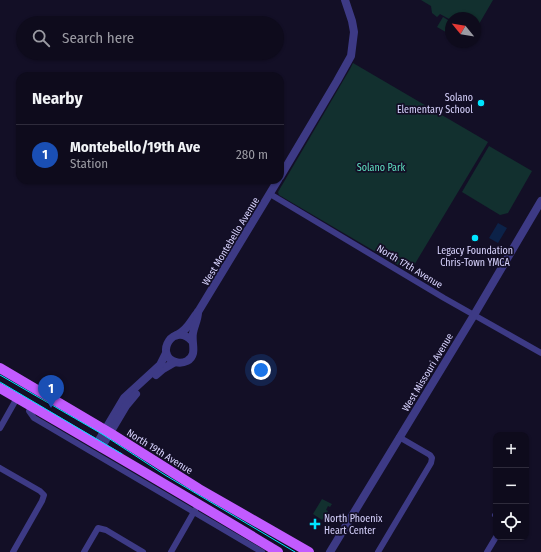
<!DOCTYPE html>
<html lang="en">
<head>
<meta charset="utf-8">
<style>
	:root { --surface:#0e0b1c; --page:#1c1929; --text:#f1f3f6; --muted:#9b9ba3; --line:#2e2b3b; --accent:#d93025 }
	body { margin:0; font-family:"Fira Sans Condensed",sans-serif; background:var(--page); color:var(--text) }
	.controls { position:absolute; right:12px; bottom:12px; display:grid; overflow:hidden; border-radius:8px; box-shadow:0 1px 3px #0004 }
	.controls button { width:36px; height:36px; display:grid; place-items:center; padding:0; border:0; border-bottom:1px solid var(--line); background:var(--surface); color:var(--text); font:20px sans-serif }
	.compass { position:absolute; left:445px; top:12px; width:36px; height:36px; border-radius:50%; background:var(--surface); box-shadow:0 1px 3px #0004; rotate:300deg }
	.you { position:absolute; left:261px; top:370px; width:14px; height:14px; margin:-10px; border:3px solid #fff; border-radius:50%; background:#1a73e8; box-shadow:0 0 0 6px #1a73e833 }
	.badge { display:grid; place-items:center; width:26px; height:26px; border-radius:50%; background:var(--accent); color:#fff; font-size:13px; font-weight:700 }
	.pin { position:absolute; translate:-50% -33px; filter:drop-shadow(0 1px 2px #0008) }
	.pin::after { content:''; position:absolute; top:21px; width:14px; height:12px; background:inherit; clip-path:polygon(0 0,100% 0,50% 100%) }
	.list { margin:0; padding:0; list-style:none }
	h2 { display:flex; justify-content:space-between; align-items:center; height:52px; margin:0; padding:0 16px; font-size:17px }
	h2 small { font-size:13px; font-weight:400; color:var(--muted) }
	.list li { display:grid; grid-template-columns:26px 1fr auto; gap:12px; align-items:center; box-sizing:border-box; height:60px; padding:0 16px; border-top:1px solid var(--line) }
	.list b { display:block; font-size:15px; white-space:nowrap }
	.list p { margin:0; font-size:13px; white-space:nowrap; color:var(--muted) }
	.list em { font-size:13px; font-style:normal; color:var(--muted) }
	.icon { flex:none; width:22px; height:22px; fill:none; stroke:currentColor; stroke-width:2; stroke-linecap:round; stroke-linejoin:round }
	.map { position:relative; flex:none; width:541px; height:552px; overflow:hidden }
	.search { position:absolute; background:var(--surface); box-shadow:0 1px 3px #0004; left:16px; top:16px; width:268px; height:44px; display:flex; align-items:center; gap:10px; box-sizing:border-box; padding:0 14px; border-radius:22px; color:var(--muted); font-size:15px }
	.panel { position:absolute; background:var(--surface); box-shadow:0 1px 3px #0004; left:16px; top:72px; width:268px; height:112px; border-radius:12px }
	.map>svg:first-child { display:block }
	.green { fill:#12302f }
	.water { fill:#0c2248 }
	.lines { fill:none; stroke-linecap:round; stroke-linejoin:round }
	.minor { stroke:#3d3a85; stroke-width:6 }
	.tertiary { stroke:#3d3a85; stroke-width:8 }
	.primary { stroke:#c25bff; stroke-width:10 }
	.tram { stroke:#00e5ff; stroke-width:1 }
	.poi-dot { fill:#00e5ff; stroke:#130f26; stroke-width:1.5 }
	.labels { text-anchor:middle; stroke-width:3.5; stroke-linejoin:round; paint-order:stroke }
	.poi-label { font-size:10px; fill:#d9d4ff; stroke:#130f26; text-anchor:end }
	.park-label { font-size:10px; fill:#5fe0c0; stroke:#130f26 }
	.street-label { font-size:10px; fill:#d9d4ff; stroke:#130f26 }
</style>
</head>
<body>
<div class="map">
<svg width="541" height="552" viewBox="0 0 541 552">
	<rect width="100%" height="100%" fill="#130f26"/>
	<g class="green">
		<path d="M 421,0 L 493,0 L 479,24 L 475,25 L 475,18 L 451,18 L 451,20 L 440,14 L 437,17 L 432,13 L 431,6 Z"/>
		<path d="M 443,17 L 451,22 L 451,35 L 437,27 Z"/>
		<path d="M 353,63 L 488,142 L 410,272 L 279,195 L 278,192 L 350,69 Z"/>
		<path d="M 489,146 L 532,171 L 508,213 L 500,215 L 462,192 Z"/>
		<path d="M 322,499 L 332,504 L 330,507 L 328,506 L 326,510 L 328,511 L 322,520 L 313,514 Z"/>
	</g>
	<path class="water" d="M 498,223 L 507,228 L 498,243 L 489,238 Z"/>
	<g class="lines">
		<g class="minor">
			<path d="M 270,194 L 444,298 L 541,353"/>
			<path d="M 31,406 L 29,411 L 34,418 L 262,552"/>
			<path d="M 0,428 L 17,398"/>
			<path d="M 0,468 L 40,491 L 44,495 L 42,501 L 13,552"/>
			<path d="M 495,515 L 496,516"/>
			<path d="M 84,552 L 98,528 L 106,530 L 143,552"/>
			<path d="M 171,552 L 195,510"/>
			<path d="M 378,552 L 431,463 L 432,458 L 430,455 L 399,437"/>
			<path d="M 487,552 L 496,537"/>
		</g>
		<g class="tertiary">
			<path d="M 280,177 L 337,81 L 351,56 L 354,32 L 352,21 L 345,0"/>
			<path d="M 177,335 C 188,330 191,320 198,312 L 278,180"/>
			<path d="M 192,341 C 174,321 154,354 175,362 C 179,363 183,363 187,361 C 198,355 191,343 193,333 C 194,326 198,320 198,312"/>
			<path d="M 156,375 L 163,369 L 175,362"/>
			<path d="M 96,445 L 124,398 L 160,365 L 166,353"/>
			<path d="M 101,448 L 126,406 L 136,394"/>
			<path d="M 330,552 L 474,315 L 541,201"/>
		</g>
		<g class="primary">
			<path d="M 0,368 L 110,433 L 199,489 L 309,552"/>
			<path d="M 0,388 C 93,442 186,496 278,552"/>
		</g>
		<g class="tram">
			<path d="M 0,375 L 102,434 L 165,475 L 295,552"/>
			<path d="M 0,382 L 122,454"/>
		</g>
	</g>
	<g class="poi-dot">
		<circle cx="481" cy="103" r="4"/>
		<circle cx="475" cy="238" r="4"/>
		<path d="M313 518h4v4h4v4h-4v4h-4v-4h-4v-4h4z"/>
	</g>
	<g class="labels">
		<g class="poi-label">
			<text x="473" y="101">Solano<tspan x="473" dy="12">Elementary School</tspan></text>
			<text x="475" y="254" text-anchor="middle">Legacy Foundation<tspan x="475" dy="12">Chris-Town YMCA</tspan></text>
			<text x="324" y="522" text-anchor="start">North Phoenix<tspan x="324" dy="12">Heart Center</tspan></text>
		</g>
		<g class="park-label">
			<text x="381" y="171">Solano Park</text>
		</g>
		<g class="street-label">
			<text transform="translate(230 241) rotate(-59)" y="4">West Montebello Avenue</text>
			<text transform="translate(410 266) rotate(31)" y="4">North 17th Avenue</text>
			<text transform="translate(427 372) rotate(-59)" y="4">West Missouri Avenue</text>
			<text transform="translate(160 451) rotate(32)" y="4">North 19th Avenue</text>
		</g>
	</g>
</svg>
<div class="controls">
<button>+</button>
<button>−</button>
<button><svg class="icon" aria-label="locate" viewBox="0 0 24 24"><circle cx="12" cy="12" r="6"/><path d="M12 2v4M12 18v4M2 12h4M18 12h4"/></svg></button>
</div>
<svg class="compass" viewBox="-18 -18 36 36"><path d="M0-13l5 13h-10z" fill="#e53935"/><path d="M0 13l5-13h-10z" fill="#9b9ba3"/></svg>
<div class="you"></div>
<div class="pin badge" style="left:51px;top:408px;background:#1a4fb4">1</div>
<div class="search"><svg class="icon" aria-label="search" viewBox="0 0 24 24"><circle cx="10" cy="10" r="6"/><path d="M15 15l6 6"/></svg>Search here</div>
<section class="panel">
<h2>Nearby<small></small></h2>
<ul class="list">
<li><span class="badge" style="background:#1a4fb4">1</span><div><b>Montebello/19th Ave</b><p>Station</p></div><em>280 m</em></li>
</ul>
</section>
</div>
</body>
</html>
